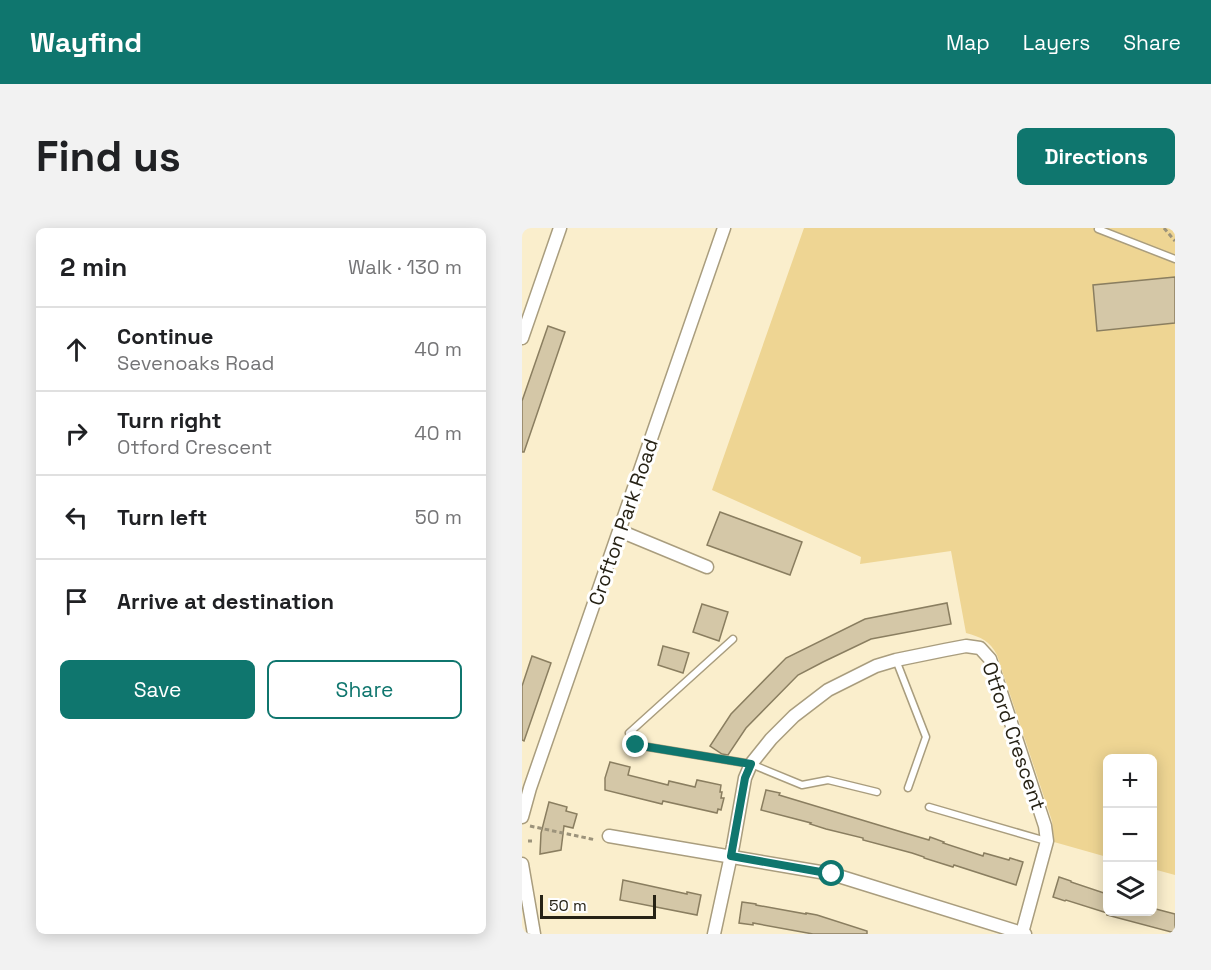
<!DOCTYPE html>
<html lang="en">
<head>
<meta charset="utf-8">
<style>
	:root { --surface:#fff; --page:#f2f2f2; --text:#202124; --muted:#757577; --line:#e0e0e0; --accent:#0f766e }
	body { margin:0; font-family:"Space Grotesk",sans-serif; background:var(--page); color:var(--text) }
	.controls { position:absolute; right:18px; bottom:18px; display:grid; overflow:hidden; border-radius:9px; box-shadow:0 3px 15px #0003 }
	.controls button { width:54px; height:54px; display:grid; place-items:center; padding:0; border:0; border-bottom:2px solid var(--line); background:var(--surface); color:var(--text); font:30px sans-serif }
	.scale { position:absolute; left:18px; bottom:15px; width:116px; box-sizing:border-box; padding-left:6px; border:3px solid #262215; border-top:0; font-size:16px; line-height:21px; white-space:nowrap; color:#262215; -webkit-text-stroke:4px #fff; paint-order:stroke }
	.stop { position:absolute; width:18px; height:18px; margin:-14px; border:4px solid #0f766e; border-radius:50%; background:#fff }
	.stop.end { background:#0f766e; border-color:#fff; box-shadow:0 2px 6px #0008 }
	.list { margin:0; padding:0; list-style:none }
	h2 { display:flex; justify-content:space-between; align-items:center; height:78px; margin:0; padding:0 24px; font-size:26px }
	h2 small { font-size:20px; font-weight:400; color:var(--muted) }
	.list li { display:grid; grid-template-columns:39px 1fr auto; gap:18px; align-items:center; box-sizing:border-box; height:84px; padding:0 24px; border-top:2px solid var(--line) }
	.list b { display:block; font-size:22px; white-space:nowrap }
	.list p { margin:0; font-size:20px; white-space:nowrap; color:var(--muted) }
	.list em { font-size:20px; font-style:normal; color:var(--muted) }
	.actions { display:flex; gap:12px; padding:18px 24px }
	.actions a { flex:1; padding:14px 0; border:2px solid var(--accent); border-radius:9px; text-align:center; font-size:21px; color:var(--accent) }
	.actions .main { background:var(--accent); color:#fff }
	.icon { flex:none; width:33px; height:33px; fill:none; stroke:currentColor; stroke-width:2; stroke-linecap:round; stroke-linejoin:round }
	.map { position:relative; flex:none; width:653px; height:706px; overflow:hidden; border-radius:9px }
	header { display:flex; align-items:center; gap:36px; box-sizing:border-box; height:84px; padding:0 30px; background:var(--accent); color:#fff }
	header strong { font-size:28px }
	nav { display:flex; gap:33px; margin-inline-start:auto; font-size:21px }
	.intro { display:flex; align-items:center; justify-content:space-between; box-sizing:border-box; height:144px; padding:0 36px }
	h1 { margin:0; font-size:42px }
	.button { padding:15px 27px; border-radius:9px; background:var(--accent); color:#fff; font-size:21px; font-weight:700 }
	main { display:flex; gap:36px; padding:0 36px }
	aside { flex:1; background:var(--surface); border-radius:9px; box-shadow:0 3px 15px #0003 }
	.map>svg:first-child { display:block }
	.green { fill:#eed593 }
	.building { fill:#d4c7a7; stroke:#8a7e60; stroke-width:1.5 }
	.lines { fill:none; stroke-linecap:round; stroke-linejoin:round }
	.lane-casing { stroke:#a99d7e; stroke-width:9 }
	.street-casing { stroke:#a99d7e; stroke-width:15 }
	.path { stroke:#9c937b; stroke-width:3; stroke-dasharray:4.5 3; stroke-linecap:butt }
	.lane { stroke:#fff; stroke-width:6 }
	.street { stroke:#fff; stroke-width:12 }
	.route { stroke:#0f766e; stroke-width:8 }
	.labels { text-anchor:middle; stroke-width:6; stroke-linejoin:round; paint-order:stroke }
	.street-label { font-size:20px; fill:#262215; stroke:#fff }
</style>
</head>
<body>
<header>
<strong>Wayfind</strong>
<nav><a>Map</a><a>Layers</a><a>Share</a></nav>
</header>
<div class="intro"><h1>Find us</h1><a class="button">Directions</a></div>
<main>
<aside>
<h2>2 min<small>Walk · 130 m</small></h2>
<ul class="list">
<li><svg class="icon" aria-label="ahead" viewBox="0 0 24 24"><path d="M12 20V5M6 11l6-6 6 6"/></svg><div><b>Continue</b><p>Sevenoaks Road</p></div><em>40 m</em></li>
<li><svg class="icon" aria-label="right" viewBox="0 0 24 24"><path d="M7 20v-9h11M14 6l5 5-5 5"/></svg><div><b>Turn right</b><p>Otford Crescent</p></div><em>40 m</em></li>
<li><svg class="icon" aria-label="left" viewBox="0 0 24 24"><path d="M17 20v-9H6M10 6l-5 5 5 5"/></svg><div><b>Turn left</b></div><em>50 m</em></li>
<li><svg class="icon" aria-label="arrive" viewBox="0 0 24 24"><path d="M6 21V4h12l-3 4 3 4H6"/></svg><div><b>Arrive at destination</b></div></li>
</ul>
<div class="actions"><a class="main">Save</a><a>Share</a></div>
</aside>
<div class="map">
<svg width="653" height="706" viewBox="0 0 653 706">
	<rect width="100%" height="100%" fill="#faeecc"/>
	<path class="green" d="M 282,0 L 649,0 L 653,5 L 653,647 L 631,641 L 630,530 L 586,530 L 585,629 L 532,614 L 530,593 L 475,427 C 468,413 459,409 444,405 L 429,323 L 338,336 L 339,329 L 190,262 Z"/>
	<g class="building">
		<path d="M 653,49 L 653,95 L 575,103 L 571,57 Z"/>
		<path d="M 26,98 L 43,104 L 2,224 L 0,224 L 0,173 Z"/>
		<path d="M 198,284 L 280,314 L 268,347 L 185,317 Z"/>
		<path d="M 425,375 L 429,396 L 349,411 L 301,434 L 276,447 L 224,500 L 206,527 L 200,526 L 188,518 L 209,486 L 264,430 L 343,391 Z"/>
		<path d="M 180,376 L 206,384 L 197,413 L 171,404 Z"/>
		<path d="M 141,418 L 167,425 L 161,445 L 136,437 Z"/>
		<path d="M 10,428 L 29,435 L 2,513 L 0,512 L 0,458 Z"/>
		<path d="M 88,534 L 108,539 L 106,547 L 146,557 L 147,553 L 173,559 L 175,552 L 199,557 L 198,564 L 200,564 L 199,570 L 202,570 L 199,582 L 196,581 L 195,585 L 141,573 L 140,576 L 83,562 L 83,550 Z"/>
		<path d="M 244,562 L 258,565 L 257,567 L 383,605 L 407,612 L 408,609 L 422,614 L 421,615 L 461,628 L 462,625 L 487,632 L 488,630 L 501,634 L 494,657 L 432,637 L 431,639 L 402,630 L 402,629 L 390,625 L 341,612 L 341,610 L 304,601 L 288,596 L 289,595 L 239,582 Z"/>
		<path d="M 27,574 L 45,579 L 44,583 L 55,586 L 51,600 L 42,598 L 39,622 L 18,626 L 19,605 Z"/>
		<path d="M 537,649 L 549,653 L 549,654 L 585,666 L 585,685 L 544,672 L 543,673 L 531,669 Z"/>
		<path d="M 101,652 L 165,666 L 165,664 L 179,667 L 175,687 L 98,672 Z"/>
		<path d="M 220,674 L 234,676 L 234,677 L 284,686 L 284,685 L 295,687 L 345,703 L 345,706 L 291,706 L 231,695 L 231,697 L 217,695 Z"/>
		<path d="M 630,680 L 653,686 L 653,705 L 585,687 L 586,684 L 630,684 Z"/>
	</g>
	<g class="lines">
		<g class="lane-casing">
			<g id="lane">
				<path d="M 576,1 L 653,31"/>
				<path d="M 211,411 L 107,505 L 114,517 L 229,536 L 280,557 L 306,552 L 355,564"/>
				<path d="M 374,432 L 404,509 L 386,560"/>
				<path d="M 407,579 L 524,613"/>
			</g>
		</g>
		<g class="street-casing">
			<g id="street">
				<path d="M 0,110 L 38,0"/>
				<path d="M 98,303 L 185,339"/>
				<path d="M 0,589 L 8,560 L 202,0"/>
				<path d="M 87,608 L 310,646 L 503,706"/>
				<path d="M 0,636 L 12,706"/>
				<path d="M 192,706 L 211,618 L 223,550 L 229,536 L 249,511 L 272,488 L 306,462 L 354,438 L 374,432 L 423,422 L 444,418 L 458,420 L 468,431 L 523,598 L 525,613 L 500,705"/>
			</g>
		</g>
		<g class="path">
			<path d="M 642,0 L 653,13"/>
			<path d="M 8,598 L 74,612"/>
			<path d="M 6,613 L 10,613"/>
		</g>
		<use href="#lane" class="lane"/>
		<use href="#street" class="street"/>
	</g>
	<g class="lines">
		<path class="route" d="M 114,517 L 229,536 L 223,550 L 209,628 L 310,646"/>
	</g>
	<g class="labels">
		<g class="street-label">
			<text transform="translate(101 294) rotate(-71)" y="7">Crofton Park Road</text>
			<text transform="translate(492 508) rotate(71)" y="7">Otford Crescent</text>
		</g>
	</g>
</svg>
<div class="controls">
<button>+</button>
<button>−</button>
<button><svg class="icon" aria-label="layers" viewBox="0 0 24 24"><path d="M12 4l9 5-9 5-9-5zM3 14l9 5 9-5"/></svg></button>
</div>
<div class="scale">50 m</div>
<div class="stop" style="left:310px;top:646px"></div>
<div class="stop end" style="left:114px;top:517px"></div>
</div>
</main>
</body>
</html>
